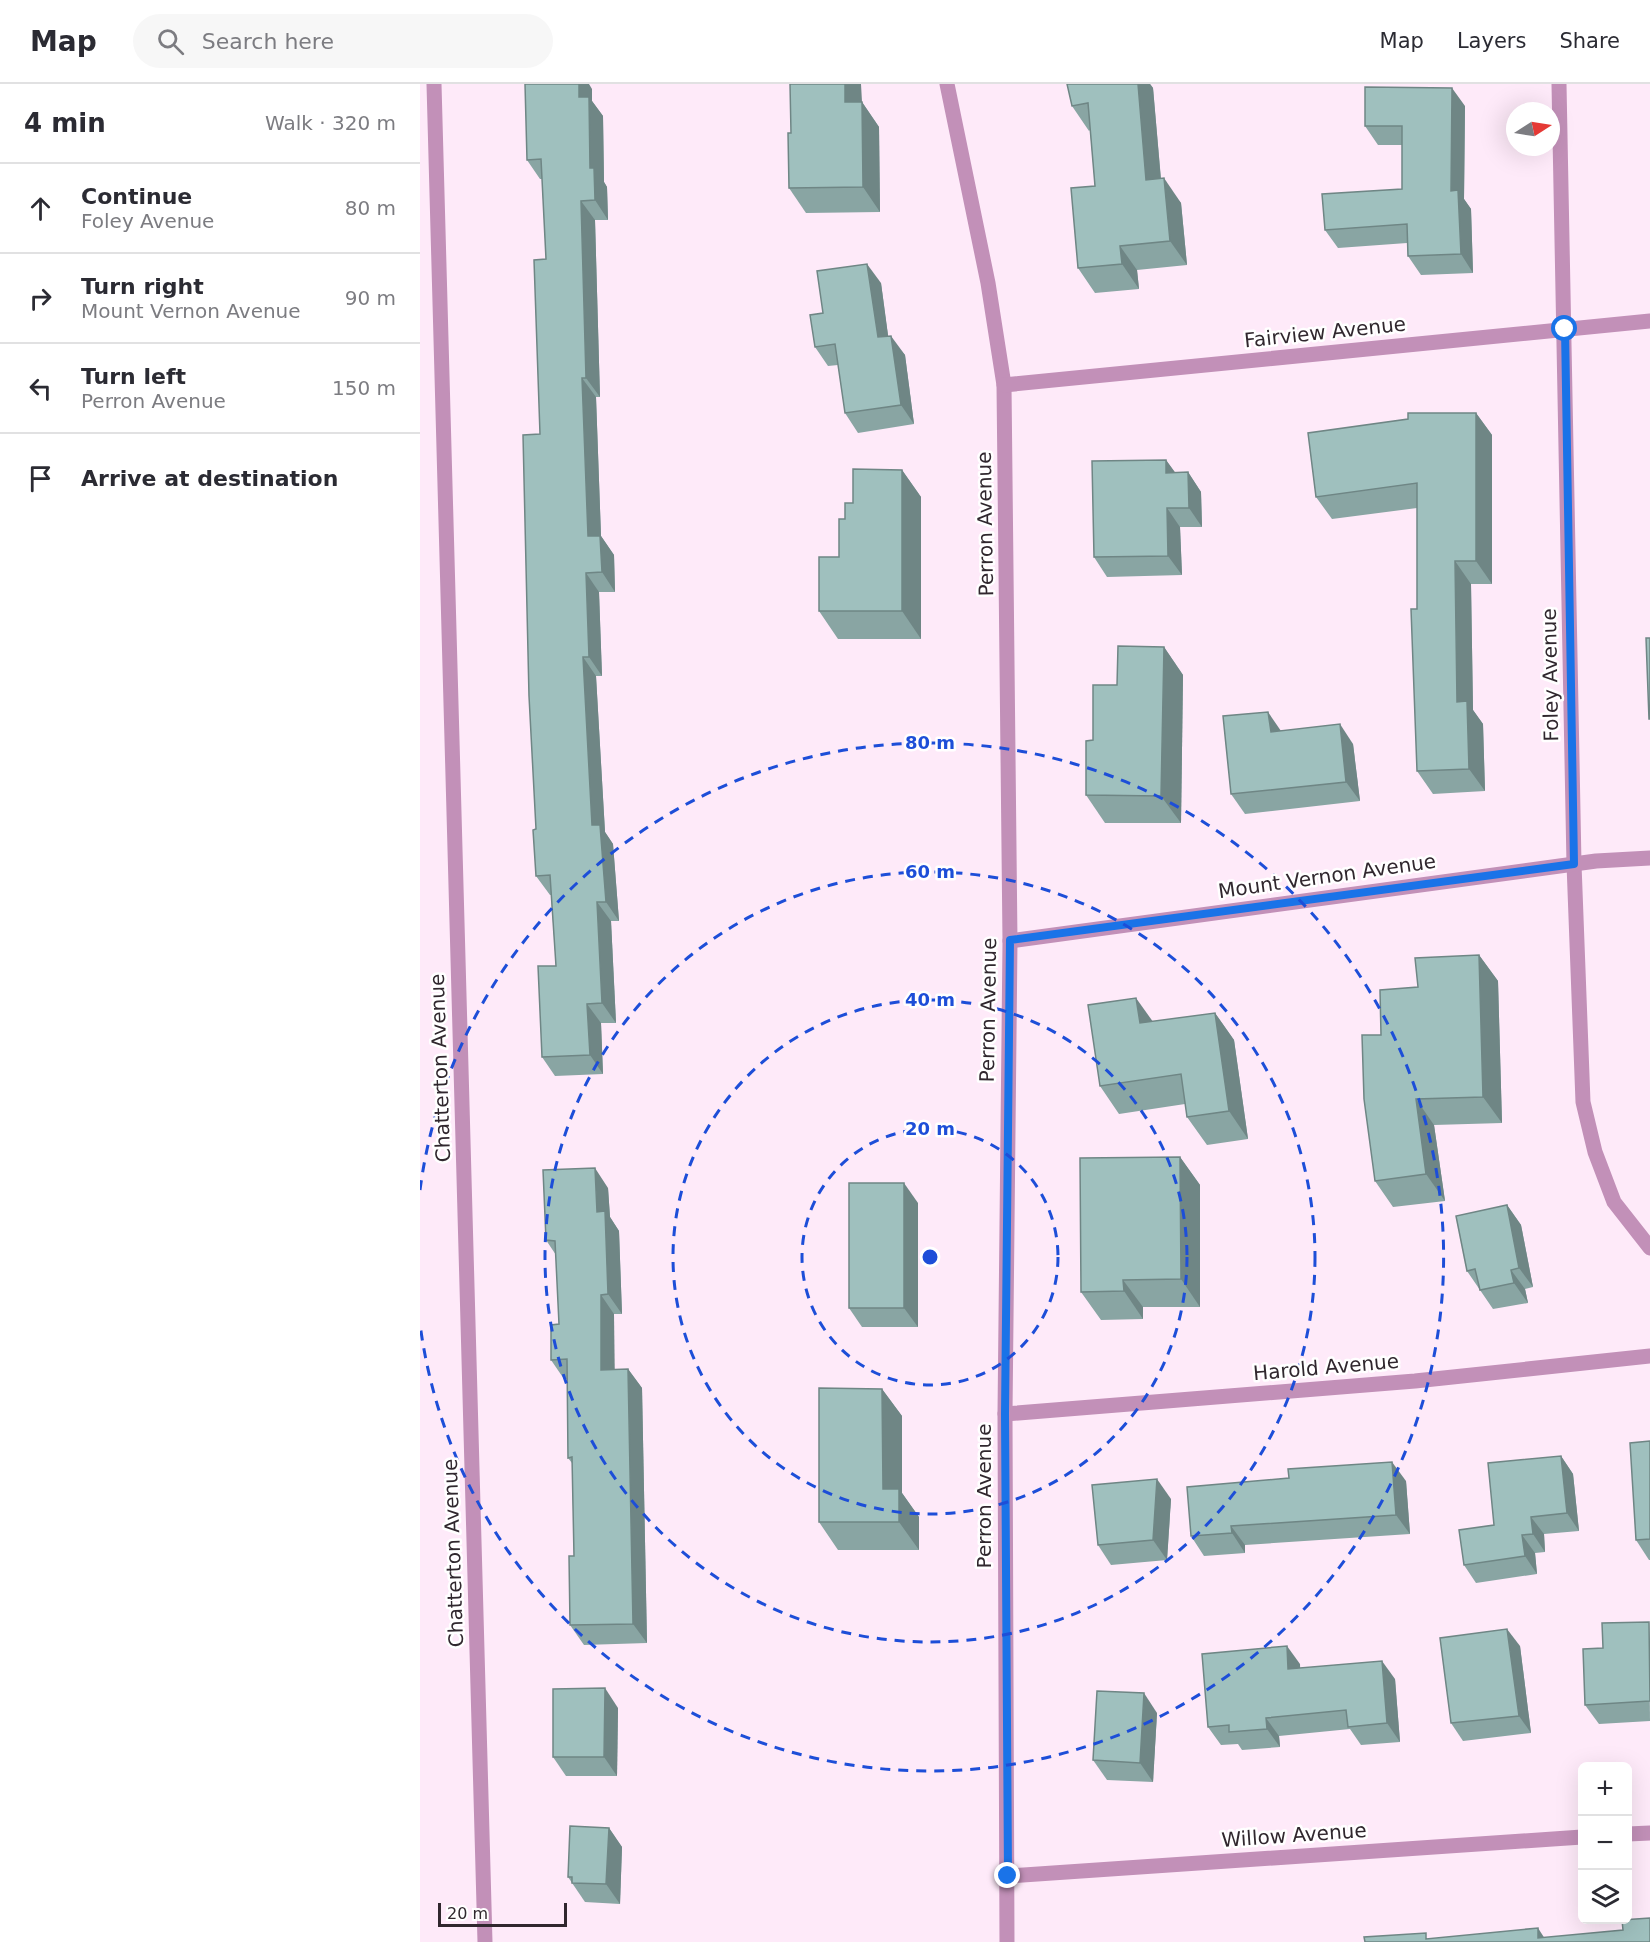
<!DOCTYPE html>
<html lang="en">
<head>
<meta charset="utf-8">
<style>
	:root { --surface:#fff; --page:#f7f7f7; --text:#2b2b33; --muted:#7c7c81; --line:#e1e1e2 }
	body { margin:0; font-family:"DejaVu Sans",sans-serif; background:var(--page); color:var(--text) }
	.controls { position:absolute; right:18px; bottom:18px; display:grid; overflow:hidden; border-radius:9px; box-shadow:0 6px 24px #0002 }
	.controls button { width:54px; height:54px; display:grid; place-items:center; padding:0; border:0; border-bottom:2px solid var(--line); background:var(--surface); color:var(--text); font:30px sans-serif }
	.compass { position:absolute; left:1086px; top:18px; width:54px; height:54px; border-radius:50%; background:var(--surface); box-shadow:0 6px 24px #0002; rotate:78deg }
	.scale { position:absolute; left:18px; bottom:15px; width:129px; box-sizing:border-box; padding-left:6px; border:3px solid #30272e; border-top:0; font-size:16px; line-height:21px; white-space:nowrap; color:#30272e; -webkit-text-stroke:4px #fff; paint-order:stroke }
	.stop { position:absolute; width:18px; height:18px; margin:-14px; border:4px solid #1a73e8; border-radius:50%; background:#fff }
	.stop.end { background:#1a73e8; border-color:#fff; box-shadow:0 2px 6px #0008 }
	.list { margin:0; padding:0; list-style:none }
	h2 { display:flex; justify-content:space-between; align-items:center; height:78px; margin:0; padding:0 24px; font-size:26px }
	h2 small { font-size:20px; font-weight:400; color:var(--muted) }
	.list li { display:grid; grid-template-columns:39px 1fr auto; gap:18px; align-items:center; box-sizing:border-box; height:90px; padding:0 24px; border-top:2px solid var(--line) }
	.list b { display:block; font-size:22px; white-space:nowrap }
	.list p { margin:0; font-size:20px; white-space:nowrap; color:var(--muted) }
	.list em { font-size:20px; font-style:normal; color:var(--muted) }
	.icon { flex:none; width:33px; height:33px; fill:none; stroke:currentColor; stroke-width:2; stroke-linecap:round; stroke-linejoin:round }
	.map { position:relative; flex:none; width:1230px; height:1858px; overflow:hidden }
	header { display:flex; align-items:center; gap:36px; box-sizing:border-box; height:84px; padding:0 30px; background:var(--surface); border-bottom:2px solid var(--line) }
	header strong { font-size:28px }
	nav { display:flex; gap:33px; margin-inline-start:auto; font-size:21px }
	.search { width:420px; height:54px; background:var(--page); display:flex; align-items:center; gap:15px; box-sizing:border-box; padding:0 21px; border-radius:33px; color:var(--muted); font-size:22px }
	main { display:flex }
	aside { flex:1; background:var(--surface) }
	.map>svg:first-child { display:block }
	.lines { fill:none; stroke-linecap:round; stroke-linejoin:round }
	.minor { stroke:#c290b8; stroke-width:15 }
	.wall { fill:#89a5a3 }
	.shaded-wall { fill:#6f8685 }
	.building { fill:#9fc0be; stroke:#6f8685; stroke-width:1.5 }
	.route { stroke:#1a73e8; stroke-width:8 }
	.ring { fill:none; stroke:#1d4ed8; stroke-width:3; stroke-dasharray:10 8 }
	.labels { text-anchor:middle; stroke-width:5; stroke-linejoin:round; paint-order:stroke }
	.street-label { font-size:20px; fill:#30272e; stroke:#fff }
	.centre { fill:#1d4ed8; stroke:#fff; stroke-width:3 }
	.ring-label { font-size:18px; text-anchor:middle; font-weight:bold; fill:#1d4ed8; stroke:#fff; stroke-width:5; stroke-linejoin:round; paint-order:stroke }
</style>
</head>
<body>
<header>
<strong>Map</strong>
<div class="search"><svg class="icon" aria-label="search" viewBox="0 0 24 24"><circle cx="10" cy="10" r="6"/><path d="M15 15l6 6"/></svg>Search here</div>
<nav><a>Map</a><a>Layers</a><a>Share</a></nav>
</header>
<main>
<aside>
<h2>4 min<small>Walk · 320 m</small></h2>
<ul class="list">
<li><svg class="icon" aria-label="ahead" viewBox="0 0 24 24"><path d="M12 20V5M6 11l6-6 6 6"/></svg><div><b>Continue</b><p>Foley Avenue</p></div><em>80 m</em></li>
<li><svg class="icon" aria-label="right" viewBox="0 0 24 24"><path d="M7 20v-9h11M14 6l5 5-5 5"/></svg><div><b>Turn right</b><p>Mount Vernon Avenue</p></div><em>90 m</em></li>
<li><svg class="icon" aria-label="left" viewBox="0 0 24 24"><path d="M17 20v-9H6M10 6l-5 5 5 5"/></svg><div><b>Turn left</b><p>Perron Avenue</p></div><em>150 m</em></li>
<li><svg class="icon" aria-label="arrive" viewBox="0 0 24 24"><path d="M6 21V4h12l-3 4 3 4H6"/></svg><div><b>Arrive at destination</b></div></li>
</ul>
</aside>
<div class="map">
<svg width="1230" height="1858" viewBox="0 0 1230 1858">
	<rect width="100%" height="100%" fill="#feeaf9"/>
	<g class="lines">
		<g class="minor">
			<path d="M 14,0 L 65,1858"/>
			<path d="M 527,0 L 568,199 L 584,301 L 590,857 L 585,1330 L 587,1858"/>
			<path d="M 1139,0 L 1154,780 L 1163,1018 L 1175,1068 L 1194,1118 L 1230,1164"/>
			<path d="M 584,301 L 1230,237"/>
			<path d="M 590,857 L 1176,777 L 1230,774"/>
			<path d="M 585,1330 L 995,1297 L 1230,1272"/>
			<path d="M 1208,1750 L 1230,1749"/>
			<path d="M 588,1792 L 1162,1753"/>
		</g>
	</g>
	<g class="wall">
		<path d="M 647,0 L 730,0 L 733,4 L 741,95 L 761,119 L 767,181 L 717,186 L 719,205 L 675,209 L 658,184 L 675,102 L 670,46 L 669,47 L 652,22 Z"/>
		<path d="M 172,5 L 172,17 L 183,32 L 184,98 L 187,103 L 188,136 L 175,136 L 180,313 L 176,313 L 181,452 L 194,471 L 195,508 L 179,508 L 182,592 L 176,592 L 185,748 L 193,760 L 199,837 L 191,837 L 196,939 L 181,939 L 183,990 L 135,992 L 122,973 L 136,882 L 131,811 L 130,811 L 116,792 L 116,745 L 120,350 L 126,175 L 122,95 L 120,95 L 107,76 Z"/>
		<path d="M 442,18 L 459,43 L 460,128 L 386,129 L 369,104 Z"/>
		<path d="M 1045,22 L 1044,115 L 1051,125 L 1053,189 L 1001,191 L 988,172 L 987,159 L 918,164 L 905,146 L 982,105 L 982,61 L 958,61 L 945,42 Z"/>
		<path d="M 461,199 L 468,252 L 485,271 L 494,340 L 438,349 L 425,329 L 418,281 L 408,282 L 395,263 L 403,229 Z"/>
		<path d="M 1056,329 L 1072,351 L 1072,500 L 1051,500 L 1053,626 L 1063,640 L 1065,707 L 1013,710 L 997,687 L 997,424 L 912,435 L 896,413 Z"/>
		<path d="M 746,376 L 755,389 L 768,388 L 781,408 L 782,443 L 760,443 L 762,491 L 687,493 L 674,473 Z"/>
		<path d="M 482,386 L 501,413 L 501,555 L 418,555 L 399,527 L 419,473 L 425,435 L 433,419 Z"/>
		<path d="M 744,563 L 763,591 L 761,739 L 685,739 L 666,711 L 673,656 L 697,601 Z"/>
		<path d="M 861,647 L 933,660 L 940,717 L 825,730 L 811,710 Z"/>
		<path d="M 1059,871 L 1078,897 L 1082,1039 L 1014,1041 L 1025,1117 L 973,1123 L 955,1097 L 961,951 L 998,903 Z"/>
		<path d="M 795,929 L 814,956 L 828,1055 L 787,1061 L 767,1033 L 765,1020 L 699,1030 L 680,1002 L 733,938 Z"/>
		<path d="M 760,1073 L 780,1101 L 780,1223 L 723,1223 L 723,1235 L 681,1236 L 661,1208 Z"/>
		<path d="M 188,1104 L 190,1133 L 199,1147 L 202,1230 L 194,1230 L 194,1285 L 208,1285 L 222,1304 L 227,1559 L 164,1561 L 150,1541 L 154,1472 L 152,1379 L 148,1374 L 147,1295 L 144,1295 L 131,1276 L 139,1240 L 136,1171 L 126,1156 Z"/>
		<path d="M 498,1119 L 498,1243 L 442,1243 L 429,1224 Z"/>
		<path d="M 1087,1121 L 1101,1141 L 1113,1203 L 1105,1205 L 1108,1219 L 1073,1225 L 1047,1187 Z"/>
		<path d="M 462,1305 L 482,1332 L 482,1409 L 499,1433 L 499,1466 L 418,1466 L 399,1438 Z"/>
		<path d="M 1230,1357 L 1230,1476 L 1229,1476 L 1216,1456 Z"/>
		<path d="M 1141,1372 L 1153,1390 L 1159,1447 L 1124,1450 L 1125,1468 L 1115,1469 L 1117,1490 L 1056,1499 L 1044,1481 L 1074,1441 Z"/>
		<path d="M 986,1397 L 990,1450 L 825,1461 L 825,1469 L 784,1472 L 771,1452 Z"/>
		<path d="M 751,1415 L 747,1476 L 691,1481 L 678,1461 Z"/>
		<path d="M 1229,1538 L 1230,1637 L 1179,1640 L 1165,1621 L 1183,1564 Z"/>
		<path d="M 1100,1562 L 1111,1649 L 1043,1657 L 1031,1639 Z"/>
		<path d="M 880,1580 L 880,1584 L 975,1595 L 980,1658 L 941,1661 L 930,1645 L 859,1652 L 860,1663 L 822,1666 L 818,1660 L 801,1661 L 788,1643 Z"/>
		<path d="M 198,1624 L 197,1692 L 146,1692 L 133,1673 Z"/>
		<path d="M 737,1629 L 733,1698 L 687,1696 L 673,1676 Z"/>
		<path d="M 189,1744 L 202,1763 L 200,1820 L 165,1818 L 148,1793 Z"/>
	</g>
	<g class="shaded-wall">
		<path d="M 159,0 L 169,0 L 172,5 L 172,17 L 183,32 L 184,98 L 187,103 L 188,136 L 175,116 L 159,13 Z"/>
		<path d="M 425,0 L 441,0 L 442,18 L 459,43 L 460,128 L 443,103 L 425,18 Z"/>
		<path d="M 718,0 L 730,0 L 733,4 L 743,120 L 726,96 Z"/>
		<path d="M 1032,4 L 1045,22 L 1044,115 L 1051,125 L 1053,189 L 1041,170 L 1031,107 Z"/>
		<path d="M 744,94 L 761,119 L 767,181 L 750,157 Z"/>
		<path d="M 161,117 L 175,136 L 180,313 L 166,294 Z"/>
		<path d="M 700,162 L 717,186 L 719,205 L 702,180 Z"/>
		<path d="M 447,180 L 461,199 L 471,273 L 458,253 Z"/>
		<path d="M 471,252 L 485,271 L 494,340 L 481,321 Z"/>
		<path d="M 162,294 L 176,313 L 181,452 L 194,471 L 195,508 L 182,488 L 168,452 Z"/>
		<path d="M 1056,329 L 1072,351 L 1072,500 L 1056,477 Z"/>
		<path d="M 746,376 L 760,395 L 746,389 Z"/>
		<path d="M 482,386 L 501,413 L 501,555 L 482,527 Z"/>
		<path d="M 768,388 L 781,408 L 782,443 L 769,424 Z"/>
		<path d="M 747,424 L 760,443 L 762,491 L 748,472 Z"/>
		<path d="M 1035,477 L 1051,500 L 1053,626 L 1063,640 L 1065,707 L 1049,685 L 1037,618 Z"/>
		<path d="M 166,489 L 179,508 L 182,592 L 169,573 Z"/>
		<path d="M 744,563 L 763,591 L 761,739 L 741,712 Z"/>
		<path d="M 163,573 L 176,592 L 185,748 L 193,760 L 199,837 L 186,818 L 172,741 Z"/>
		<path d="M 848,628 L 861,647 L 851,648 Z"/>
		<path d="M 920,640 L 933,660 L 940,717 L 926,698 Z"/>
		<path d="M 177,818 L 191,837 L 196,939 L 182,919 Z"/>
		<path d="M 1059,871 L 1078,897 L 1082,1039 L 1063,1013 Z"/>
		<path d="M 716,914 L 736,942 L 720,939 Z"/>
		<path d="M 167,920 L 181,939 L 183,990 L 170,971 Z"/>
		<path d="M 795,929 L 814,956 L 828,1055 L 809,1027 Z"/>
		<path d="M 996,1015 L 1014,1041 L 1025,1117 L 1006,1090 Z"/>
		<path d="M 760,1073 L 780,1101 L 780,1223 L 761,1195 Z"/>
		<path d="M 175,1084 L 188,1104 L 190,1133 L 199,1147 L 202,1230 L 188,1210 L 177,1128 Z"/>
		<path d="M 484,1099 L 498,1119 L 498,1243 L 484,1224 Z"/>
		<path d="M 1087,1121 L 1101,1141 L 1113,1203 L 1099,1184 Z"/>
		<path d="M 1091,1186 L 1105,1205 L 1108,1219 L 1094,1199 Z"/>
		<path d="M 703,1196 L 723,1223 L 723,1235 L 704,1207 Z"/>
		<path d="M 181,1211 L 194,1230 L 195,1305 L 181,1286 Z"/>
		<path d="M 208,1285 L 222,1304 L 227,1559 L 213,1540 Z"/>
		<path d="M 462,1305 L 482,1332 L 482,1409 L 499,1433 L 499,1466 L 479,1438 L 463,1405 Z"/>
		<path d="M 1141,1372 L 1153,1390 L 1159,1447 L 1147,1429 Z"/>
		<path d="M 972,1378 L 986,1397 L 990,1450 L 976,1431 Z"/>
		<path d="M 737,1395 L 751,1415 L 747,1476 L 733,1456 Z"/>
		<path d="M 1111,1433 L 1124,1450 L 1125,1468 L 1113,1450 Z"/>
		<path d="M 811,1442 L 825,1461 L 825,1469 L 812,1449 Z"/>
		<path d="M 1102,1451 L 1115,1469 L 1117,1490 L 1105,1472 Z"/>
		<path d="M 1087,1545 L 1100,1562 L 1111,1649 L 1099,1632 Z"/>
		<path d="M 867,1562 L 880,1580 L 881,1603 L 868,1585 Z"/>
		<path d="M 962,1577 L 975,1595 L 980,1658 L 967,1639 Z"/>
		<path d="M 185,1604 L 198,1624 L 197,1692 L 184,1673 Z"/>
		<path d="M 724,1609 L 737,1629 L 733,1698 L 720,1679 Z"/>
		<path d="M 846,1634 L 859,1652 L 860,1663 L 847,1645 Z"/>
		<path d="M 189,1744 L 202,1763 L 200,1820 L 186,1800 Z"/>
		<path d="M 1118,1844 L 1127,1858 L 1118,1854 Z"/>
	</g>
	<g class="building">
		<path d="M 105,0 L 159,0 L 159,13 L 169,13 L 170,84 L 174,84 L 175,116 L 161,117 L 166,294 L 162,294 L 168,452 L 180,452 L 182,488 L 166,489 L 169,573 L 163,573 L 172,741 L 180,741 L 186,818 L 177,818 L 182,919 L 167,920 L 170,971 L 122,973 L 118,882 L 136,882 L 130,791 L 116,792 L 113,746 L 116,745 L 109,612 L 103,351 L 120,350 L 114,176 L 126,175 L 121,75 L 107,76 Z"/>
		<path d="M 370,0 L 425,0 L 425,18 L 442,18 L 443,103 L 369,104 L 368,49 L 371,49 Z"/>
		<path d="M 647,0 L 718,0 L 726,96 L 744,94 L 750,157 L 700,162 L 702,180 L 658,184 L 651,104 L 675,102 L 668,19 L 652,22 Z"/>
		<path d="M 945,3 L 1032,4 L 1031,107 L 1038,106 L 1041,170 L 988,172 L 987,140 L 905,146 L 902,110 L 982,105 L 982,42 L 945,42 Z"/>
		<path d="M 447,180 L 458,253 L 471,252 L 481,321 L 425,329 L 415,260 L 395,263 L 390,231 L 403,229 L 397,187 Z"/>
		<path d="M 988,329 L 1056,329 L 1056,477 L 1035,477 L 1037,618 L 1047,617 L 1049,685 L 997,687 L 991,525 L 997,525 L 997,399 L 896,413 L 888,349 L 988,335 Z"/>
		<path d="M 746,376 L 746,389 L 768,388 L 769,424 L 747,424 L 748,472 L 674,473 L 672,377 Z"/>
		<path d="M 433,385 L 482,386 L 482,527 L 399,527 L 399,473 L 419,473 L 419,435 L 425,435 L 425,419 L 433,419 Z"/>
		<path d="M 1226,554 L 1230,554 L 1230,635 L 1229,635 Z"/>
		<path d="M 698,562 L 744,563 L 741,712 L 666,711 L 666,657 L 673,656 L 673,601 L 697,601 Z"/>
		<path d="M 848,628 L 851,648 L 920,640 L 926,698 L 811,710 L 803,632 Z"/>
		<path d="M 1059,871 L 1063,1013 L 996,1015 L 1006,1090 L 955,1097 L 944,1015 L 942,951 L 961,951 L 960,906 L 998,903 L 995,874 Z"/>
		<path d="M 716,914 L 720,939 L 795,929 L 809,1027 L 767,1033 L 761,990 L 680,1002 L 668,921 Z"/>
		<path d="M 760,1073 L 761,1195 L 703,1196 L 704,1207 L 661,1208 L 660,1074 Z"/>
		<path d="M 175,1084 L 177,1128 L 185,1127 L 188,1210 L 181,1211 L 181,1286 L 208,1285 L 213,1540 L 150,1541 L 149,1472 L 154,1472 L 152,1373 L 148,1374 L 147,1275 L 131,1276 L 131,1241 L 139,1240 L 135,1157 L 126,1156 L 123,1086 Z"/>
		<rect x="429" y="1099" width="55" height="125"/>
		<path d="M 1087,1121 L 1099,1184 L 1091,1186 L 1094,1199 L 1060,1206 L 1055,1185 L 1047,1187 L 1036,1132 Z"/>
		<path d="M 399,1304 L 462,1305 L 463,1405 L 479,1405 L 479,1438 L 399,1438 Z"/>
		<path d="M 1230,1357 L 1230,1455 L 1216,1456 L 1210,1359 Z"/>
		<path d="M 1141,1372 L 1147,1429 L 1111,1433 L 1113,1450 L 1102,1451 L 1105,1472 L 1044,1481 L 1039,1446 L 1074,1441 L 1068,1379 Z"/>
		<path d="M 972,1378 L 976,1431 L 811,1442 L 812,1449 L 771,1452 L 767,1403 L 869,1394 L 868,1385 Z"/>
		<path d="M 737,1395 L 733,1456 L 678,1461 L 672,1401 Z"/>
		<path d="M 1229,1538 L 1230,1617 L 1165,1621 L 1163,1565 L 1183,1564 L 1182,1539 Z"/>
		<path d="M 1087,1545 L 1099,1632 L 1031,1639 L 1020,1554 Z"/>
		<path d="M 867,1562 L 868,1585 L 962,1577 L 967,1639 L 928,1643 L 926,1626 L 846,1634 L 847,1645 L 809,1648 L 809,1641 L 788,1643 L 782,1570 Z"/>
		<path d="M 185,1604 L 184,1673 L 133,1673 L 133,1605 Z"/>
		<path d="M 677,1607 L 724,1609 L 720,1679 L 673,1676 Z"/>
		<path d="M 150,1742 L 189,1744 L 186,1800 L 152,1799 L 152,1793 L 148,1793 Z"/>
		<path d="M 1230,1834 L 1230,1858 L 945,1858 L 944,1853 L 1006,1849 L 1006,1855 L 1118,1844 L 1118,1854 L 1203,1846 L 1202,1836 Z"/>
	</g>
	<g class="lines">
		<path class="route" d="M 588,1792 L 585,1330 L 590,856 L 1154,780 L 1145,245"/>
	</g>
	<g class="ring">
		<circle cx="510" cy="1173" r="128"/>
		<circle cx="510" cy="1173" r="257"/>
		<circle cx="510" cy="1173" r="385"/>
		<path d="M0 1106A514 514 0 1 1 0 1240"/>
	</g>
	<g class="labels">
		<g class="street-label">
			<text transform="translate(905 248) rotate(-6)" y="7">Fairview Avenue</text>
			<text transform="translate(565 440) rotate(-91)" y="7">Perron Avenue</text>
			<text transform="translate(1130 591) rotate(-91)" y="7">Foley Avenue</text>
			<text transform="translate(907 792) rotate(-8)" y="7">Mount Vernon Avenue</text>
			<text transform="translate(568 926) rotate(-89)" y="7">Perron Avenue</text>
			<text transform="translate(20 984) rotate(-92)" y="7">Chatterton Avenue</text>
			<text transform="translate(906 1283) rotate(-5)" y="7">Harold Avenue</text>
			<text transform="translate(564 1412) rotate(-90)" y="7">Perron Avenue</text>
			<text transform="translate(33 1469) rotate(-92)" y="7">Chatterton Avenue</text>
			<text transform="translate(874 1751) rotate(-4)" y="7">Willow Avenue</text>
		</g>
	</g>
	<circle cx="510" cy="1173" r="9" class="centre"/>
	<g class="ring-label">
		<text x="510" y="665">80 m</text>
		<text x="510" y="794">60 m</text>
		<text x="510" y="922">40 m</text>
		<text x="510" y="1051">20 m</text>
	</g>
</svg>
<div class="controls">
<button>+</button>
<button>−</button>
<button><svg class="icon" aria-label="layers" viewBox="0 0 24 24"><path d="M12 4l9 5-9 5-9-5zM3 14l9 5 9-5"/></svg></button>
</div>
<svg class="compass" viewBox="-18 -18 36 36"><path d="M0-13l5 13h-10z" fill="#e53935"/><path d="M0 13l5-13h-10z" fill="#7c7c81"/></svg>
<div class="scale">20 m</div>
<div class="stop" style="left:1145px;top:245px"></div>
<div class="stop end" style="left:588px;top:1792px"></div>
</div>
</main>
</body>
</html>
